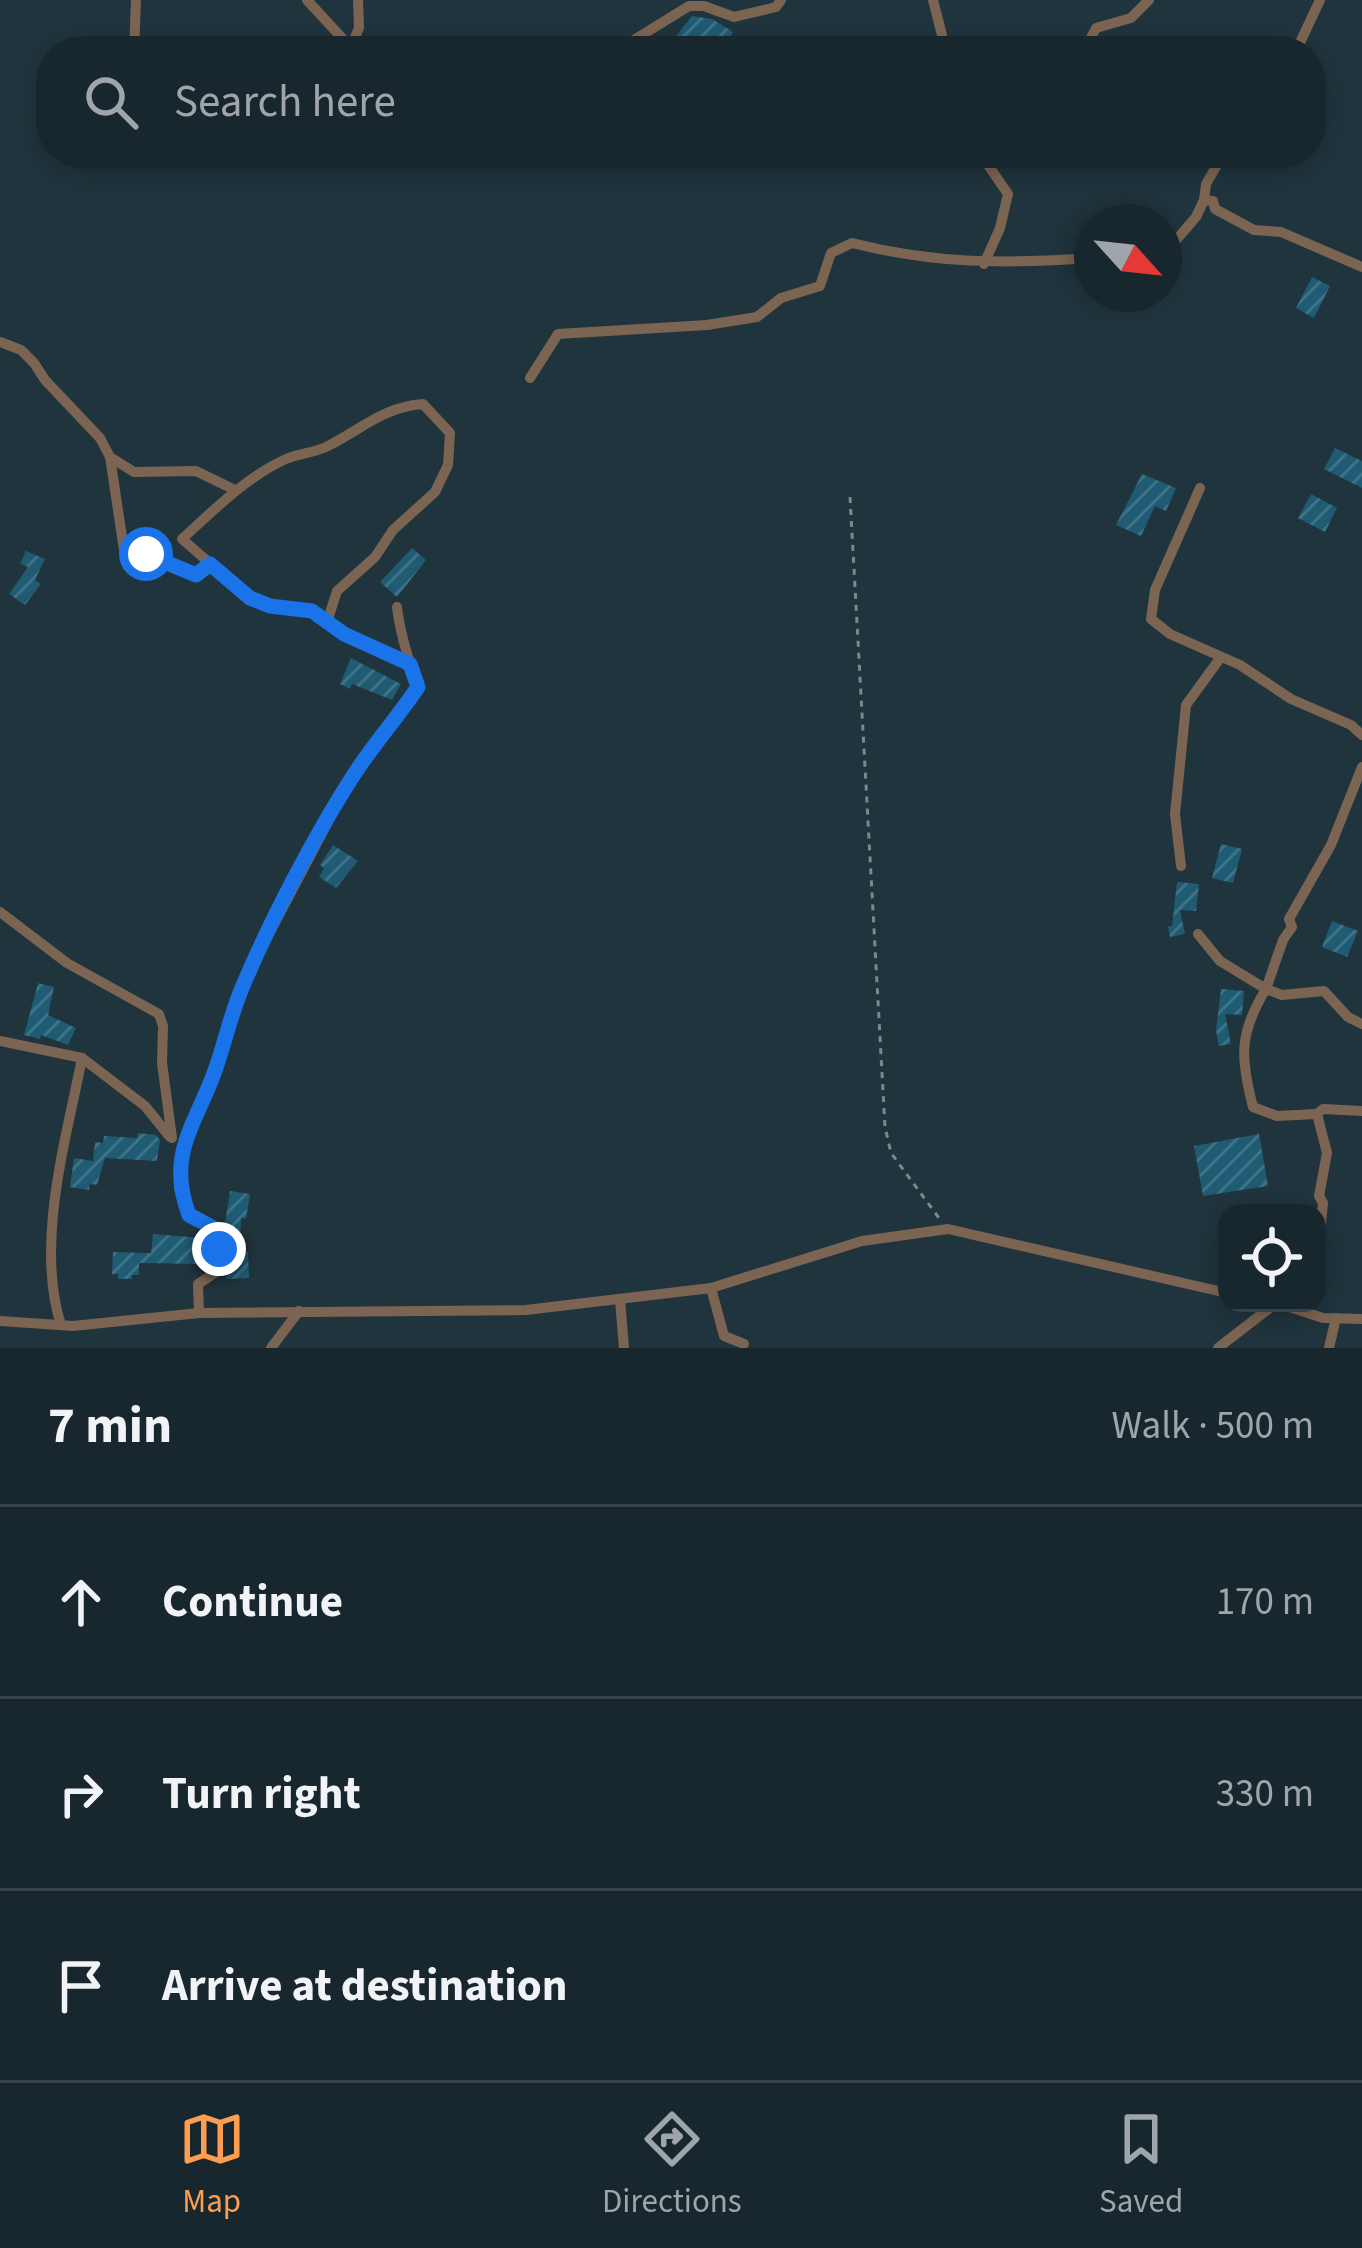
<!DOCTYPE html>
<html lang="en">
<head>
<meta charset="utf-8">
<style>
	:root { --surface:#18272e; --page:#25333a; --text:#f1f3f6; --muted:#9fa5aa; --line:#36444a; --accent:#fb9e52 }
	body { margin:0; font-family:"Source Sans 3",sans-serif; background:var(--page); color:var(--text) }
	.controls { position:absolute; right:36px; bottom:36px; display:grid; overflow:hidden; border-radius:24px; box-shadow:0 6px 18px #0003 }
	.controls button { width:108px; height:108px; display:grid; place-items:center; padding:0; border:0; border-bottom:3px solid var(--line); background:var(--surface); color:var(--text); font:60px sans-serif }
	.compass { position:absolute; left:1074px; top:204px; width:108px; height:108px; border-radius:50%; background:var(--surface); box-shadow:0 6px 18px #0003; rotate:117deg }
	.stop { position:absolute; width:36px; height:36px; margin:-27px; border:9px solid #1a73e8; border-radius:50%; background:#fff }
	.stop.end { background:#1a73e8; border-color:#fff; box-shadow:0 3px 12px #0008 }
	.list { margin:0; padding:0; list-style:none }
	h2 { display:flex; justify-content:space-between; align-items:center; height:156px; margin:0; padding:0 48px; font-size:51px }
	h2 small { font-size:39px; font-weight:400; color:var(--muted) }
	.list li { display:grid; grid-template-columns:78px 1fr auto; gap:36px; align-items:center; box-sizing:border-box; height:192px; padding:0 48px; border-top:3px solid var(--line) }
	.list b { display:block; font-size:45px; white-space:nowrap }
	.list em { font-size:39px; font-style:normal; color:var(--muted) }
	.icon { flex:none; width:66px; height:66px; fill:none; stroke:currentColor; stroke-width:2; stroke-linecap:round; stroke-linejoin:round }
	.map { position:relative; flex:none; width:1362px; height:1348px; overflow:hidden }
	.search { position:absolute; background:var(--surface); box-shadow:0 6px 18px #0003; left:36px; right:36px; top:36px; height:132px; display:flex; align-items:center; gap:30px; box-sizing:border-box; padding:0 42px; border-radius:48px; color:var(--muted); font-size:45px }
	.sheet { height:732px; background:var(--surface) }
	nav { display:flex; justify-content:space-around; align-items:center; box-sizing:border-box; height:168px; border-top:3px solid var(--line); background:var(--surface); font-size:33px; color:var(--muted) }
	nav a { display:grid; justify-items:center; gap:6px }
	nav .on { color:var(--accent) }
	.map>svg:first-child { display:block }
	.building { fill:url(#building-hatch) }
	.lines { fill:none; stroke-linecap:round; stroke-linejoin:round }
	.path { stroke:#798990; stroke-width:3; stroke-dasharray:6 6; stroke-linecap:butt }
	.minor { stroke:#7c6452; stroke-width:10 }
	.route { stroke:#1a73e8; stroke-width:15 }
</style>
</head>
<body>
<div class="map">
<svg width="1362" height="1348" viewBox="0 0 1362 1348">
	<defs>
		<pattern id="building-hatch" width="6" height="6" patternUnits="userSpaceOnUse" patternTransform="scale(3)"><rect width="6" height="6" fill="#1f5b73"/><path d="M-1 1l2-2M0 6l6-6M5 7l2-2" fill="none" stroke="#3e7287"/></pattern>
	</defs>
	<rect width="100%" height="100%" fill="#20343d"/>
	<g class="building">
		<path d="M 692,16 L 712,19 L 733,32 L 721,51 L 690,51 L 673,40 Z"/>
		<path d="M 1312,277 L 1330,286 L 1314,318 L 1296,308 Z"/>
		<path d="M 1335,448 L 1362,461 L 1362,488 L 1324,469 Z"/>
		<path d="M 1142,474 L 1176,488 L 1166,511 L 1155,506 L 1141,536 L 1116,525 Z"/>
		<path d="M 1311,494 L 1337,508 L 1325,532 L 1298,518 Z"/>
		<path d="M 412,548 L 426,560 L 397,597 L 380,582 Z"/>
		<path d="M 26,551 L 45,559 L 35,580 L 41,584 L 25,605 L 9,594 L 28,567 L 20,564 Z"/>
		<path d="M 351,658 L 401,684 L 392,700 L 352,684 L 350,689 L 340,684 Z"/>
		<path d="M 1221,844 L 1242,849 L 1233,883 L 1212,878 Z"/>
		<path d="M 333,845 L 358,861 L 336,888 L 319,877 L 324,868 L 320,865 Z"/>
		<path d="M 1177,882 L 1199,884 L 1196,911 L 1180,910 L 1185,934 L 1170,937 L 1168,926 L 1172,926 Z"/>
		<path d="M 1332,921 L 1358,931 L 1347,957 L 1322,947 Z"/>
		<path d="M 38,983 L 54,987 L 48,1015 L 76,1028 L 68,1045 L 41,1035 L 40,1039 L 24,1035 Z"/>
		<path d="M 1221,989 L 1244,991 L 1242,1015 L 1225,1014 L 1231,1044 L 1219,1046 L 1216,1030 Z"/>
		<path d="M 138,1133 L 156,1135 L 160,1140 L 157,1161 L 105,1158 L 97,1185 L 90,1184 L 89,1190 L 70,1187 L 74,1158 L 93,1161 L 95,1142 L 103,1143 L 104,1136 L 137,1138 Z"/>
		<path d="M 1259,1134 L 1268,1186 L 1203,1196 L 1194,1146 Z"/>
		<path d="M 230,1191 L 250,1194 L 246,1219 L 241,1218 L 240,1252 L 248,1252 L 249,1278 L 226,1279 L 228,1251 L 224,1230 Z"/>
		<path d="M 153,1234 L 202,1238 L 201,1264 L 139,1263 L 139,1275 L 132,1275 L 132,1279 L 118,1279 L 118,1274 L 112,1274 L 113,1252 L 151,1253 Z"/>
	</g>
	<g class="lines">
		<path class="path" d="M 850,497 L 885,1127 L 891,1153 L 939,1218"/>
		<g class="minor">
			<path d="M 307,0 L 354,51"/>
			<path d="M 933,0 L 946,51"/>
			<path d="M 351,46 L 359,28 L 358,0"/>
			<path d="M 134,51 L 136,0"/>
			<path d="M 616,51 L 689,6 L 704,6 L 734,17 L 776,7 L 781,0"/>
			<path d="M 1084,51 L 1096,28 L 1131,18 L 1149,0"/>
			<path d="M 1296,51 L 1320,0"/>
			<path d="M 435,153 L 439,159 L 449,153"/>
			<path d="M 963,153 L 984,159 L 991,153"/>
			<path d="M 1224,153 L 1206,184 L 1204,200 L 1213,201 L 1215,209 L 1254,230 L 1281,232 L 1362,267"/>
			<path d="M 1164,254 L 1196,217 L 1204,200"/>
			<path d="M 984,264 L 1000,228 L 1008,194 L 984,159"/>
			<path d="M 0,342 L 21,350 L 34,363 L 45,380 L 100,438 L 110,457"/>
			<path d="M 530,378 L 558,334 L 707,325 L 757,317 L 781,298 L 820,286 L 831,253 L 852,243 C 935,264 1006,264 1092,258"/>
			<path d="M 1200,488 L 1155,590 L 1151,619 L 1170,634 L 1240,665 L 1291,699 L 1351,725 L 1362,735"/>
			<path d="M 210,564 L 196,576 L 124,550 L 110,457 L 134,472 L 196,471 L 235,490"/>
			<path d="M 327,622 L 337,591 L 375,557 L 393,530 L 435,492 L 448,465 L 450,433 L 423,404 C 386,406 361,429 330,445 C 316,453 300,453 286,459 C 246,477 214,510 182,539 L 250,598 L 270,606 L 312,611 L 344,635 L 411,664"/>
			<path d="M 1362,767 L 1331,845 L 1289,919 L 1292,927 L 1283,940 L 1266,989 L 1282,995 L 1324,991 L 1348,1017 L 1362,1024"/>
			<path d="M 1181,866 L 1175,814 L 1186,705 L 1221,657"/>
			<path d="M 0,912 L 67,963 L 159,1014 L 163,1026 L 162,1063 L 172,1138"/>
			<path d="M 1198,934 L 1220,961 L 1266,989 C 1239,1033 1240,1057 1253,1107 L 1277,1116 L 1317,1114"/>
			<path d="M 0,1041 L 82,1058 C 66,1140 35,1244 61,1325"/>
			<path d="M 82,1058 L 145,1106 L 170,1137"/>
			<path d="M 1317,1263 L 1323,1203 L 1319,1196 L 1327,1153 L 1317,1114 L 1323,1109 L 1362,1111"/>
			<path d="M 711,1288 L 724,1336 L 744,1344"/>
			<path d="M 620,1300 L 624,1348"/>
			<path d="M 1277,1303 L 1323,1318 L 1362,1319"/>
			<path d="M 199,1313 L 198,1284 L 218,1271 C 220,1240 217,1229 189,1215 L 179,1188 L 179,1168 L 241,989 L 259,953 L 349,782 L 418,687 C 409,662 400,634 397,607"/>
			<path d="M 0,1321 L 73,1326 L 199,1313 L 526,1310 L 711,1288 L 862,1241 L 948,1229 L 1227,1293"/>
			<path d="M 271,1348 L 299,1311"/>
			<path d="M 1218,1348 L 1276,1303"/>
			<path d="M 1329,1348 L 1336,1318"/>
		</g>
	</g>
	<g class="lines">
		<path class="route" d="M 146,554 L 196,575 L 210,564 L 250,598 L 270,606 L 312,611 L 344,634 L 410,664 L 418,687 C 397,718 373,745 353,776 C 315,835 269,923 242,988 C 230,1016 224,1047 213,1076 C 193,1128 167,1157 189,1215 L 212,1227 L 219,1249"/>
	</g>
</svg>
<div class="controls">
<button><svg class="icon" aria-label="locate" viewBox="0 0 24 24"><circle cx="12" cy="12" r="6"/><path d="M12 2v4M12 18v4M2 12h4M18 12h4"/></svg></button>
</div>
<svg class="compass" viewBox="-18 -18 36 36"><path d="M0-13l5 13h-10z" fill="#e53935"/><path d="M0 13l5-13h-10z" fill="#9fa5aa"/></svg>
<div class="stop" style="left:146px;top:554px"></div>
<div class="stop end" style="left:219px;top:1249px"></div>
<div class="search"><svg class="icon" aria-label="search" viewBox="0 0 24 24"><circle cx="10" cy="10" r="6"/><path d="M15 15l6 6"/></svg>Search here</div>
</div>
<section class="sheet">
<h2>7 min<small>Walk · 500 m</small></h2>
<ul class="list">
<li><svg class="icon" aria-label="ahead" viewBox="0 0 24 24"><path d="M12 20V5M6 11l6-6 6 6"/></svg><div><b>Continue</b></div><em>170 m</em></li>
<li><svg class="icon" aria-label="right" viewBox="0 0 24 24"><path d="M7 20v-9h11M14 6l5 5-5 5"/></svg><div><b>Turn right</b></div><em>330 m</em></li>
<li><svg class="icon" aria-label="arrive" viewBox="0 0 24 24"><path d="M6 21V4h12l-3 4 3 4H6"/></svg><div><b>Arrive at destination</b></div></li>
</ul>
</section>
<nav>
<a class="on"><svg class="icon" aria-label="map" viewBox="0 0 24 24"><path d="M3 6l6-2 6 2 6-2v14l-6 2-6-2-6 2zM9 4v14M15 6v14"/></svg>Map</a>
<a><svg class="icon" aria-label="directions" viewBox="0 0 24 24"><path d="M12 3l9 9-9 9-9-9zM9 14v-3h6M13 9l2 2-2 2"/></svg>Directions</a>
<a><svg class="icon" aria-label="saved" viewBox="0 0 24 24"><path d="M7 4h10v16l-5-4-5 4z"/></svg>Saved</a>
</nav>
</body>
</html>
